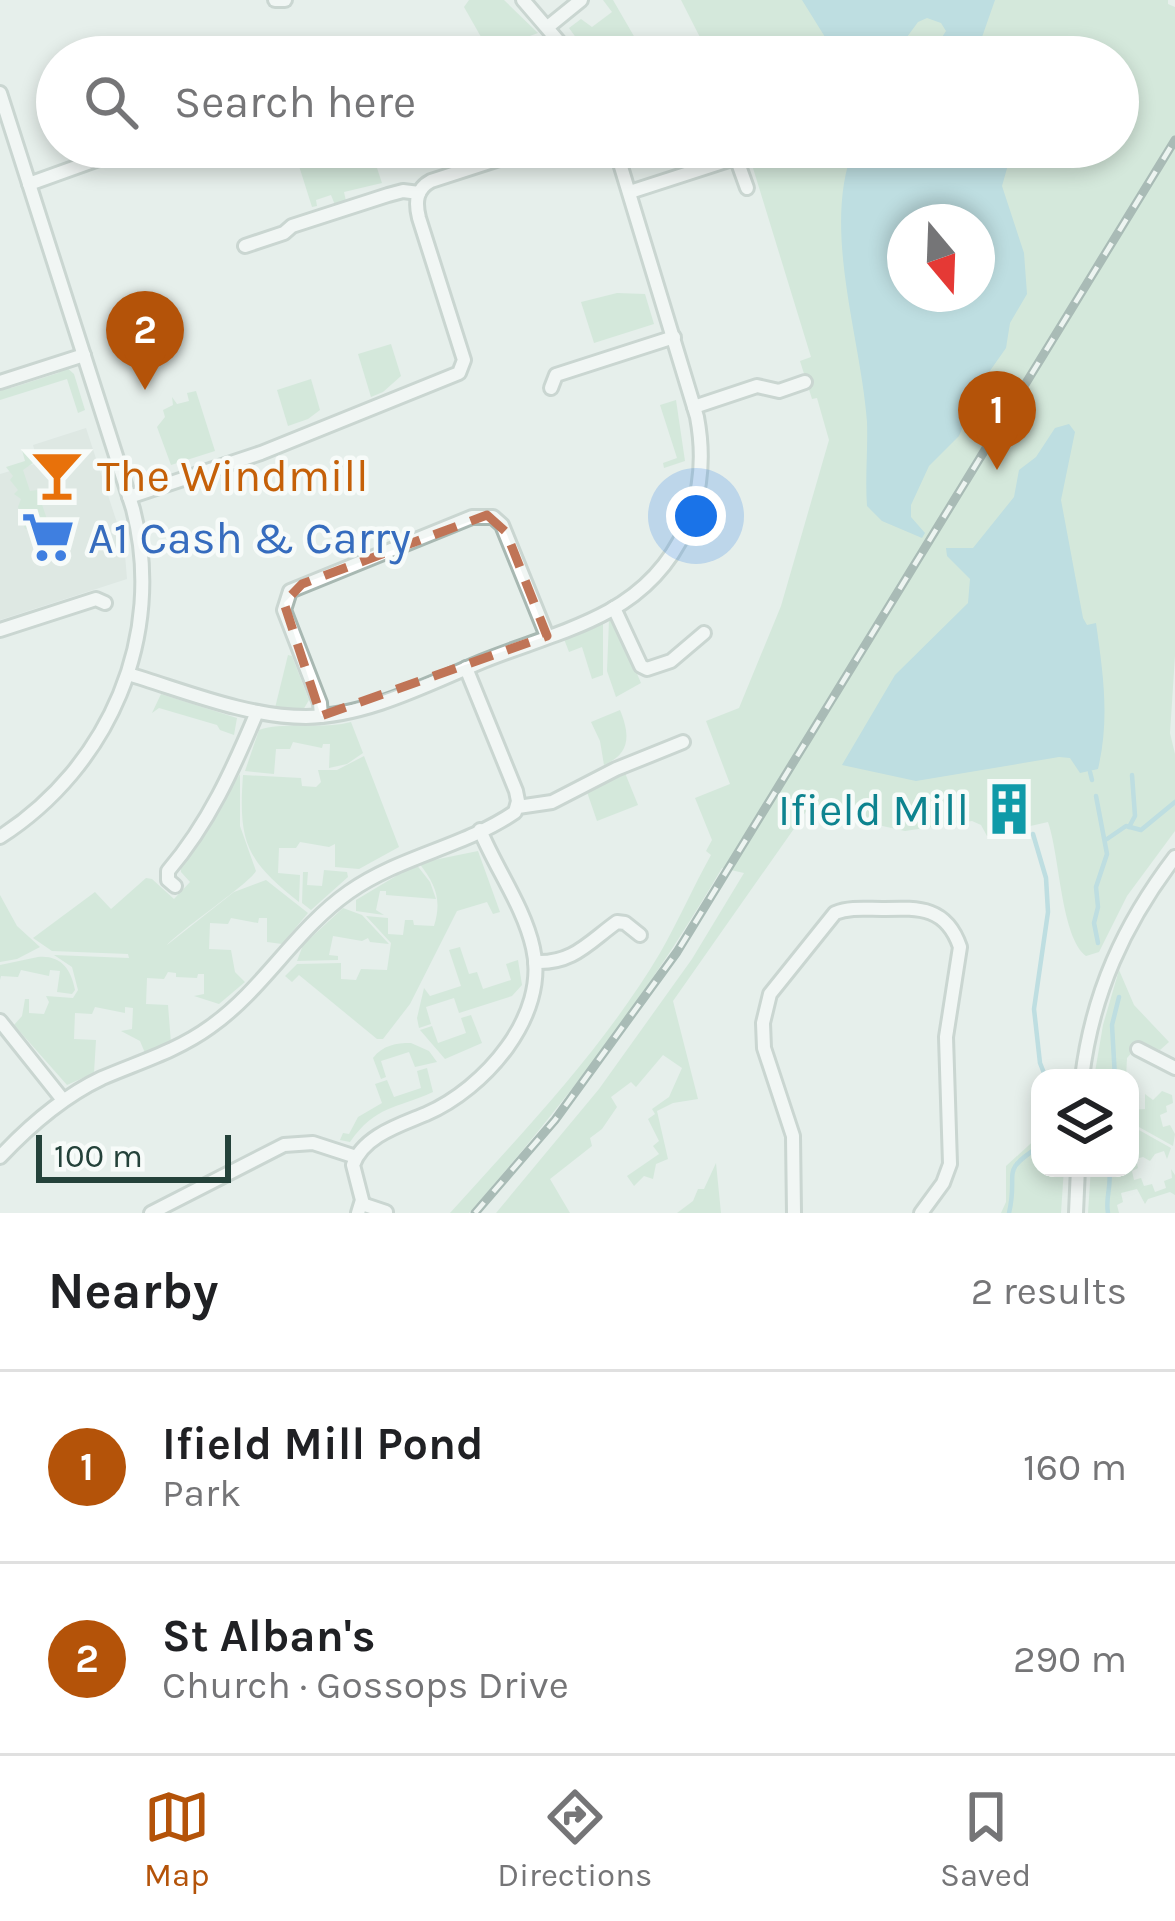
<!DOCTYPE html>
<html lang="en">
<head>
<meta charset="utf-8">
<style>
	:root { --surface:#fff; --page:#f6f6f6; --text:#202124; --muted:#757577; --line:#e0e0e0; --accent:#b45309 }
	body { margin:0; font-family:Karla,sans-serif; background:var(--page); color:var(--text) }
	.controls { position:absolute; right:36px; bottom:36px; display:grid; overflow:hidden; border-radius:24px; box-shadow:0 6px 18px #0003 }
	.controls button { width:108px; height:108px; display:grid; place-items:center; padding:0; border:0; border-bottom:3px solid var(--line); background:var(--surface); color:var(--text); font:60px sans-serif }
	.compass { position:absolute; left:887px; top:204px; width:108px; height:108px; border-radius:50%; background:var(--surface); box-shadow:0 6px 18px #0003; rotate:161deg }
	.scale { position:absolute; left:36px; bottom:30px; width:195px; box-sizing:border-box; padding-left:12px; border:6px solid #24423a; border-top:0; font-size:33px; line-height:42px; white-space:nowrap; color:#24423a; -webkit-text-stroke:9px #f7fbf9; paint-order:stroke }
	.you { position:absolute; left:696px; top:516px; width:42px; height:42px; margin:-30px; border:9px solid #fff; border-radius:50%; background:#1a73e8; box-shadow:0 0 0 18px #1a73e833 }
	.badge { display:grid; place-items:center; width:78px; height:78px; border-radius:50%; background:var(--accent); color:#fff; font-size:39px; font-weight:700 }
	.pin { position:absolute; translate:-50% -99px; filter:drop-shadow(0 3px 6px #0008) }
	.pin::after { content:''; position:absolute; top:63px; width:42px; height:36px; background:inherit; clip-path:polygon(0 0,100% 0,50% 100%) }
	.list { margin:0; padding:0; list-style:none }
	h2 { display:flex; justify-content:space-between; align-items:center; height:156px; margin:0; padding:0 48px; font-size:51px }
	h2 small { font-size:39px; font-weight:400; color:var(--muted) }
	.list li { display:grid; grid-template-columns:78px 1fr auto; gap:36px; align-items:center; box-sizing:border-box; height:192px; padding:0 48px; border-top:3px solid var(--line) }
	.list b { display:block; font-size:45px; white-space:nowrap }
	.list p { margin:0; font-size:39px; white-space:nowrap; color:var(--muted) }
	.list em { font-size:39px; font-style:normal; color:var(--muted) }
	.icon { flex:none; width:66px; height:66px; fill:none; stroke:currentColor; stroke-width:2; stroke-linecap:round; stroke-linejoin:round }
	.map { position:relative; flex:none; width:1175px; height:1213px; overflow:hidden }
	.search { position:absolute; background:var(--surface); box-shadow:0 6px 18px #0003; left:36px; right:36px; top:36px; height:132px; display:flex; align-items:center; gap:30px; box-sizing:border-box; padding:0 42px; border-radius:66px; color:var(--muted); font-size:45px }
	.sheet { height:540px; background:var(--surface) }
	nav { display:flex; justify-content:space-around; align-items:center; box-sizing:border-box; height:168px; border-top:3px solid var(--line); background:var(--surface); font-size:33px; color:var(--muted) }
	nav a { display:grid; justify-items:center; gap:6px }
	nav .on { color:var(--accent) }
	.map>svg:first-child { display:block }
	.built { fill:#d4dfda }
	.green { fill:#bfe0c8; fill-rule:evenodd }
	.water { fill:#8ec9d4; fill-rule:evenodd }
	.lines { fill:none; stroke-linecap:round; stroke-linejoin:round }
	.stream { stroke:#8ec9d4; stroke-width:4.5 }
	.minor-casing { stroke:#a8b8b2; stroke-width:18 }
	.minor { stroke:#fff; stroke-width:12 }
	.rail-casing { stroke:#5f7d75; stroke-width:9 }
	.rail { stroke:#f7fbf9; stroke-width:4.5; stroke-dasharray:14; stroke-linecap:butt }
	.marked { fill:none; stroke:#c07456; stroke-width:9; stroke-dasharray:24 15; stroke-linejoin:round }
	.labels { text-anchor:middle; stroke-width:9; stroke-linejoin:round; paint-order:stroke }
	.food-label { font-size:45px; fill:#c56008; stroke:#f7fbf9; text-anchor:start }
	.shop-label { font-size:45px; fill:#366cbe; stroke:#f7fbf9; text-anchor:start }
	.culture-label { font-size:45px; fill:#0d838f; stroke:#f7fbf9; text-anchor:end }
</style>
</head>
<body>
<div class="map">
<svg width="1175" height="1213" viewBox="0 0 1175 1213">
	<rect width="100%" height="100%" fill="#e6efeb"/>
	<path class="built" d="M 86,428 L 120,532 L 123,531 L 127,579 L 0,620 L 0,474 L 38,463 L 33,445 Z"/>
	<g class="green">
		<path d="M 469,0 L 504,0 L 538,33 L 489,51 L 464,7 Z"/>
		<path d="M 603,0 L 613,0 L 646,57 L 590,57 L 569,28 L 581,19 L 592,27 L 612,12 Z"/>
		<path d="M 681,0 L 1168,0 L 1168,4 L 1175,7 L 1175,656 L 1170,733 L 1175,754 L 1175,831 L 1127,896 L 1099,952 L 1086,956 C 1061,937 1060,857 1048,822 L 987,836 L 981,825 L 972,821 L 905,831 L 860,821 L 812,803 L 673,1001 L 698,1099 L 673,1103 L 657,1111 L 668,1159 L 656,1164 L 653,1179 L 644,1176 L 634,1186 L 627,1176 L 659,1154 L 653,1146 L 659,1141 L 648,1119 L 655,1114 L 652,1109 L 669,1097 L 682,1068 L 663,1055 L 636,1087 L 631,1082 L 611,1097 L 617,1107 L 602,1129 L 590,1138 L 592,1146 L 550,1179 L 570,1213 L 496,1213 L 599,1089 L 692,959 L 744,873 L 722,868 C 649,993 564,1105 469,1213 L 450,1213 C 524,1131 603,1049 660,953 C 678,922 693,887 711,855 L 706,851 L 712,840 L 695,798 L 730,784 L 706,721 L 739,708 L 781,606 L 829,440 L 817,398 L 812,399 L 800,361 L 811,357 L 749,155 L 728,147 L 1118,147 L 1118,57 L 710,57 ZM 905,222 L 977,222 L 977,294 L 905,294 Z"/>
		<path d="M 293,147 L 370,147 L 382,183 L 344,192 L 346,201 L 335,205 L 331,195 L 316,200 L 317,206 L 312,207 Z"/>
		<path d="M 645,294 L 654,324 L 594,343 L 581,302 L 617,293 Z"/>
		<path d="M 391,344 L 401,376 L 383,392 L 371,397 L 358,354 Z"/>
		<path d="M 65,366 L 74,374 L 85,410 L 78,413 L 67,379 L 0,400 L 0,389 L 5,385 L 11,388 L 58,373 Z"/>
		<path d="M 311,379 L 320,410 L 308,419 L 288,426 L 277,390 Z"/>
		<path d="M 196,391 L 215,451 L 171,465 L 157,427 L 165,417 L 163,410 L 173,405 L 172,397 L 177,404 L 189,401 L 187,393 Z"/>
		<path d="M 676,400 L 685,461 L 664,468 L 663,463 L 677,458 L 660,405 Z"/>
		<path d="M 22,450 L 29,450 L 33,463 L 23,470 L 30,491 L 37,490 L 48,522 L 25,529 L 18,507 L 21,499 L 14,494 L 18,490 L 10,480 L 13,476 L 6,467 L 25,461 Z"/>
		<path d="M 609,620 L 615,622 L 641,683 L 616,697 L 607,671 Z"/>
		<path d="M 603,623 L 603,675 L 592,679 L 582,647 L 569,652 L 564,639 Z"/>
		<path d="M 288,655 L 292,656 L 309,700 L 303,710 L 275,708 Z"/>
		<path d="M 161,694 L 237,718 L 234,735 L 220,730 L 217,725 L 159,708 L 152,713 Z"/>
		<path d="M 620,710 C 630,734 631,754 604,765 L 600,741 L 591,722 Z"/>
		<path d="M 351,722 L 363,753 L 347,764 L 329,768 L 330,744 L 323,744 L 322,748 L 293,742 L 290,749 L 276,749 L 274,774 L 245,771 L 259,730 C 287,721 321,730 351,722 Z"/>
		<path d="M 364,756 L 399,847 L 359,869 L 335,867 L 335,844 L 329,847 L 300,842 L 296,848 L 279,848 L 278,873 L 300,875 L 299,902 C 247,861 238,843 243,775 L 301,778 L 302,786 L 316,787 L 321,782 L 318,770 L 337,770 Z"/>
		<path d="M 625,773 L 638,805 L 597,821 L 587,792 Z"/>
		<path d="M 240,774 L 240,826 L 256,871 C 250,883 183,928 167,945 L 234,892 L 266,880 L 308,913 L 282,944 L 267,942 L 267,918 L 259,918 L 258,923 L 231,918 L 228,924 L 210,923 L 209,949 L 231,950 L 235,972 L 245,982 L 219,1004 L 194,996 L 204,994 L 204,974 L 198,974 L 197,978 L 176,977 L 176,973 L 168,972 L 164,979 L 147,978 L 146,1004 L 168,1005 L 171,1043 L 145,1053 L 140,1041 L 121,1031 L 132,1029 L 133,1008 L 125,1007 L 125,1013 L 95,1007 L 92,1014 L 75,1013 L 74,1039 L 96,1040 L 94,1073 L 67,1085 L 14,1025 L 22,1016 L 25,999 L 29,999 L 29,1013 L 44,1014 L 49,1002 L 46,996 L 73,998 L 78,990 L 72,967 L 54,955 L 129,958 L 128,954 L 52,951 L 33,938 L 95,892 L 111,909 L 146,878 L 152,879 L 174,899 L 190,882 L 181,872 L 180,862 Z"/>
		<path d="M 478,851 L 500,912 L 493,914 L 487,902 L 457,911 L 410,1004 L 383,1039 L 377,1039 L 299,975 L 292,982 L 285,976 L 297,964 L 341,963 L 341,979 L 356,980 L 361,969 L 387,970 L 391,943 L 366,916 L 388,918 L 388,934 L 403,935 L 405,920 L 413,920 L 414,925 L 434,926 C 442,900 436,885 419,863 Z"/>
		<path d="M 416,864 L 430,882 L 436,899 L 386,895 L 386,891 L 380,891 L 376,910 L 384,915 L 356,911 L 356,900 Z"/>
		<path d="M 324,870 L 347,872 L 348,877 L 311,910 L 302,903 L 303,872 L 308,872 L 307,885 L 322,886 Z"/>
		<path d="M 0,895 L 17,926 L 40,947 L 17,959 L 0,962 Z"/>
		<path d="M 343,908 L 362,915 L 389,944 L 370,942 L 368,938 L 362,941 L 333,936 L 329,955 L 338,956 L 338,960 L 297,961 L 303,945 Z"/>
		<path d="M 460,947 L 469,974 L 477,972 L 483,989 L 511,980 L 506,964 L 518,960 L 522,985 L 512,996 L 459,1013 L 454,998 L 426,1007 L 431,1024 L 419,1028 L 417,1018 L 424,988 L 430,996 L 461,986 L 449,950 Z"/>
		<path d="M 38,957 C 61,955 71,969 75,990 L 72,994 L 57,992 L 60,971 L 50,970 L 49,976 L 21,970 L 18,977 L 1,976 L 0,980 L 0,965 Z"/>
		<path d="M 1119,970 L 1134,1005 L 1169,1042 L 1160,1050 L 1140,1043 L 1127,1058 L 1126,1078 L 1094,1078 L 1103,1025 Z"/>
		<path d="M 471,1015 L 482,1043 L 445,1059 L 420,1030 L 432,1026 L 438,1043 L 466,1033 L 461,1018 Z"/>
		<path d="M 411,1043 L 429,1051 L 437,1062 L 415,1067 L 409,1052 L 381,1061 L 386,1077 L 381,1079 L 373,1058 C 383,1045 396,1043 411,1043 Z"/>
		<path d="M 427,1068 L 433,1092 C 396,1109 376,1105 350,1142 L 340,1140 L 343,1133 L 349,1134 L 358,1117 L 382,1103 L 375,1084 L 387,1080 L 394,1097 L 421,1088 L 417,1071 Z"/>
		<path d="M 1162,1091 L 1172,1095 L 1173,1103 L 1166,1106 L 1167,1112 L 1160,1115 L 1163,1127 L 1170,1125 L 1175,1134 L 1173,1146 L 1130,1122 L 1130,1110 L 1145,1109 L 1145,1094 L 1153,1100 Z"/>
		<path d="M 1130,1125 L 1171,1148 L 1167,1159 L 1164,1151 L 1155,1154 L 1150,1161 L 1143,1157 L 1136,1159 L 1138,1168 L 1132,1171 L 1134,1180 L 1141,1178 L 1144,1186 L 1152,1184 L 1155,1192 L 1166,1188 L 1164,1181 L 1172,1178 L 1171,1169 L 1175,1175 L 1175,1195 L 1170,1192 L 1148,1199 L 1145,1204 L 1137,1189 L 1121,1193 L 1123,1202 L 1117,1205 L 1119,1213 L 1088,1213 L 1091,1168 L 1130,1168 Z"/>
		<path d="M 1040,1135 L 1040,1168 L 1064,1168 L 1061,1213 L 1001,1213 L 1006,1202 L 1006,1166 Z"/>
		<path d="M 716,1163 L 721,1213 L 677,1213 L 693,1201 L 698,1189 L 704,1189 Z"/>
	</g>
	<g class="water">
		<path d="M 802,0 L 995,0 L 975,57 L 920,57 L 937,45 L 946,31 L 941,23 L 927,18 L 918,22 L 904,41 L 911,57 L 831,57 L 825,37 Z"/>
		<path d="M 854,147 L 1013,147 L 1002,186 L 1024,253 L 1027,294 L 1010,323 L 1006,348 L 980,385 L 959,436 L 929,466 L 911,505 L 911,517 L 925,533 L 922,538 L 882,521 L 867,506 C 865,478 868,450 867,422 C 861,337 821,228 854,147 ZM 977,222 L 977,294 L 905,294 L 905,222 Z"/>
		<path d="M 1069,424 L 1075,432 L 1061,500 L 1083,618 L 1087,625 L 1096,623 C 1103,673 1110,718 1098,769 L 1080,773 L 1070,758 L 1059,757 L 916,781 L 842,765 L 895,675 L 968,603 L 970,579 L 947,556 L 946,548 L 973,548 L 1014,497 L 1019,470 L 1036,457 L 1055,428 Z"/>
	</g>
	<g class="lines">
		<g class="stream">
			<path d="M 1090,772 L 1092,780"/>
			<path d="M 1096,796 L 1107,854 L 1096,887 L 1098,907 L 1094,923 L 1098,943"/>
			<path d="M 1129,827 L 1135,816 L 1132,775"/>
			<path d="M 1033,834 L 1046,878 L 1048,912 L 1034,1009 L 1040,1063 L 1046,1078"/>
			<path d="M 1107,839 L 1126,826 L 1141,830 L 1175,802"/>
			<path d="M 1115,1078 L 1112,1025 L 1119,997"/>
			<path d="M 1009,1213 C 1019,1170 998,1173 1040,1146"/>
			<path d="M 1108,1213 C 1105,1197 1112,1187 1109,1168"/>
		</g>
		<g class="minor-casing">
			<g id="minor">
				<path d="M 275,0 L 285,0"/>
				<path d="M 523,0 L 572,57"/>
				<path d="M 549,26 L 581,0"/>
				<path d="M 0,93 L 133,509 C 166,636 109,767 0,837"/>
				<path d="M 29,184 L 132,147"/>
				<path d="M 630,192 L 732,159 L 738,163 L 747,188"/>
				<path d="M 245,246 L 284,233 L 292,226 L 388,195 L 403,191 L 419,193"/>
				<path d="M 0,382 L 84,355"/>
				<path d="M 551,388 L 556,375 L 674,337"/>
				<path d="M 694,407 L 757,386 L 779,391 L 805,382"/>
				<path d="M 129,497 L 261,453 L 459,373 L 464,360 L 419,218 C 415,202 416,189 431,181 L 536,147"/>
				<path d="M 614,608 L 641,666 L 647,669 L 671,661 L 704,633"/>
				<path d="M 0,630 L 96,599 L 105,603"/>
				<path d="M 128,674 C 185,691 247,717 306,717 C 367,716 426,685 481,662 C 522,645 569,633 609,611 C 681,571 712,497 697,417 L 615,147"/>
				<path d="M 321,716 L 320,703 L 284,610 L 290,591 L 472,517 L 493,517 L 502,525 L 547,636"/>
				<path d="M 518,807 L 552,802 L 616,769 L 683,742"/>
				<path d="M 175,886 L 168,880 L 168,871 C 209,823 233,769 257,712"/>
				<path d="M 535,962 C 573,964 589,942 617,922 L 625,923 L 640,935"/>
				<path d="M 0,1021 L 63,1100"/>
				<path d="M 1138,1049 L 1175,1068"/>
				<path d="M 1082,1078 C 1092,994 1124,924 1175,857"/>
				<path d="M 0,1157 C 30,1125 62,1097 102,1078 C 139,1062 177,1051 210,1027 C 264,989 295,930 349,892 C 400,856 464,847 515,812 L 518,801 L 516,791 L 466,668"/>
				<path d="M 362,1204 L 386,1212"/>
				<path d="M 151,1213 L 284,1145 L 313,1143 L 356,1157"/>
				<path d="M 358,1213 L 362,1200 L 353,1165 C 363,1136 400,1125 426,1114 C 484,1089 549,1016 533,948 C 524,907 496,869 480,830"/>
				<path d="M 794,1213 L 793,1136 L 764,1048 L 763,1023 L 770,994 L 835,913 C 850,907 866,909 882,909 C 918,908 946,906 960,947 L 946,1037 L 950,1164 L 943,1183 L 921,1213"/>
				<path d="M 1076,1213 L 1078,1168"/>
			</g>
		</g>
		<use href="#minor" class="minor"/>
		<g class="rail-casing">
			<path id="rail" d="M 475,1213 L 555,1120 L 677,952 L 1175,140"/>
		</g>
		<use href="#rail" class="rail"/>
	</g>
	<path d="M0 0H1175V1213H0ZM 487,515 L 506,532 L 547,636 L 321,716 L 284,603 L 302,584 Z" fill="#e6efeb" fill-opacity=".55" fill-rule="evenodd"/>
	<path class="marked" d="M 487,515 L 506,532 L 547,636 L 321,716 L 284,603 L 302,584 Z"/>
	<defs>
		<g id="bar-bare" transform="scale(4.14)"><path d="M-6-5H6L.8 .8V4.5H3.5V6h-7V4.5H-.8V.8Z" fill="#e8710a" stroke="#f7fbf9" stroke-width="2.5" paint-order="stroke"/></g>
		<g id="supermarket-bare" transform="scale(4.14)"><path d="M-6-5.5h2.5l.6 2H6L4.5 2H-2.5L-4.4-4H-6ZM-1.5 3.2a1.3 1.3 0 1 0 .1 0ZM3 3.2a1.3 1.3 0 1 0 .1 0Z" fill="#3f7fe0" stroke="#f7fbf9" stroke-width="2.5" paint-order="stroke"/></g>
		<g id="building-bare" transform="scale(4.14)"><path d="M-4-6H4V6H1V3H-1V6H-4ZM-2.5-4.3h1.7v1.8h-1.7ZM.8-4.3h1.7v1.8H.8ZM-2.5-1h1.7V.8h-1.7ZM.8-1h1.7V.8H.8Z" fill="#0f9aa8" stroke="#f7fbf9" stroke-width="2.5" paint-order="stroke"/></g>
	</defs>
	<g fill-rule="evenodd">
		<use href="#bar-bare" x="57" y="475"/>
		<use href="#supermarket-bare" x="48" y="537"/>
		<use href="#building-bare" x="1009" y="809"/>
	</g>
	<g class="labels">
		<g class="food-label">
			<text x="97" y="491">The Windmill</text>
		</g>
		<g class="shop-label">
			<text x="88" y="553">A1 Cash &amp; Carry</text>
		</g>
		<g class="culture-label">
			<text x="969" y="825">Ifield Mill</text>
		</g>
	</g>
</svg>
<div class="controls">
<button><svg class="icon" aria-label="layers" viewBox="0 0 24 24"><path d="M12 4l9 5-9 5-9-5zM3 14l9 5 9-5"/></svg></button>
</div>
<svg class="compass" viewBox="-18 -18 36 36"><path d="M0-13l5 13h-10z" fill="#e53935"/><path d="M0 13l5-13h-10z" fill="#757577"/></svg>
<div class="scale">100 m</div>
<div class="you"></div>
<div class="pin badge" style="left:997px;top:470px">1</div>
<div class="pin badge" style="left:145px;top:390px">2</div>
<div class="search"><svg class="icon" aria-label="search" viewBox="0 0 24 24"><circle cx="10" cy="10" r="6"/><path d="M15 15l6 6"/></svg>Search here</div>
</div>
<section class="sheet">
<h2>Nearby<small>2 results</small></h2>
<ul class="list">
<li><span class="badge">1</span><div><b>Ifield Mill Pond</b><p>Park</p></div><em>160 m</em></li>
<li><span class="badge">2</span><div><b>St Alban's</b><p>Church · Gossops Drive</p></div><em>290 m</em></li>
</ul>
</section>
<nav>
<a class="on"><svg class="icon" aria-label="map" viewBox="0 0 24 24"><path d="M3 6l6-2 6 2 6-2v14l-6 2-6-2-6 2zM9 4v14M15 6v14"/></svg>Map</a>
<a><svg class="icon" aria-label="directions" viewBox="0 0 24 24"><path d="M12 3l9 9-9 9-9-9zM9 14v-3h6M13 9l2 2-2 2"/></svg>Directions</a>
<a><svg class="icon" aria-label="saved" viewBox="0 0 24 24"><path d="M7 4h10v16l-5-4-5 4z"/></svg>Saved</a>
</nav>
</body>
</html>
